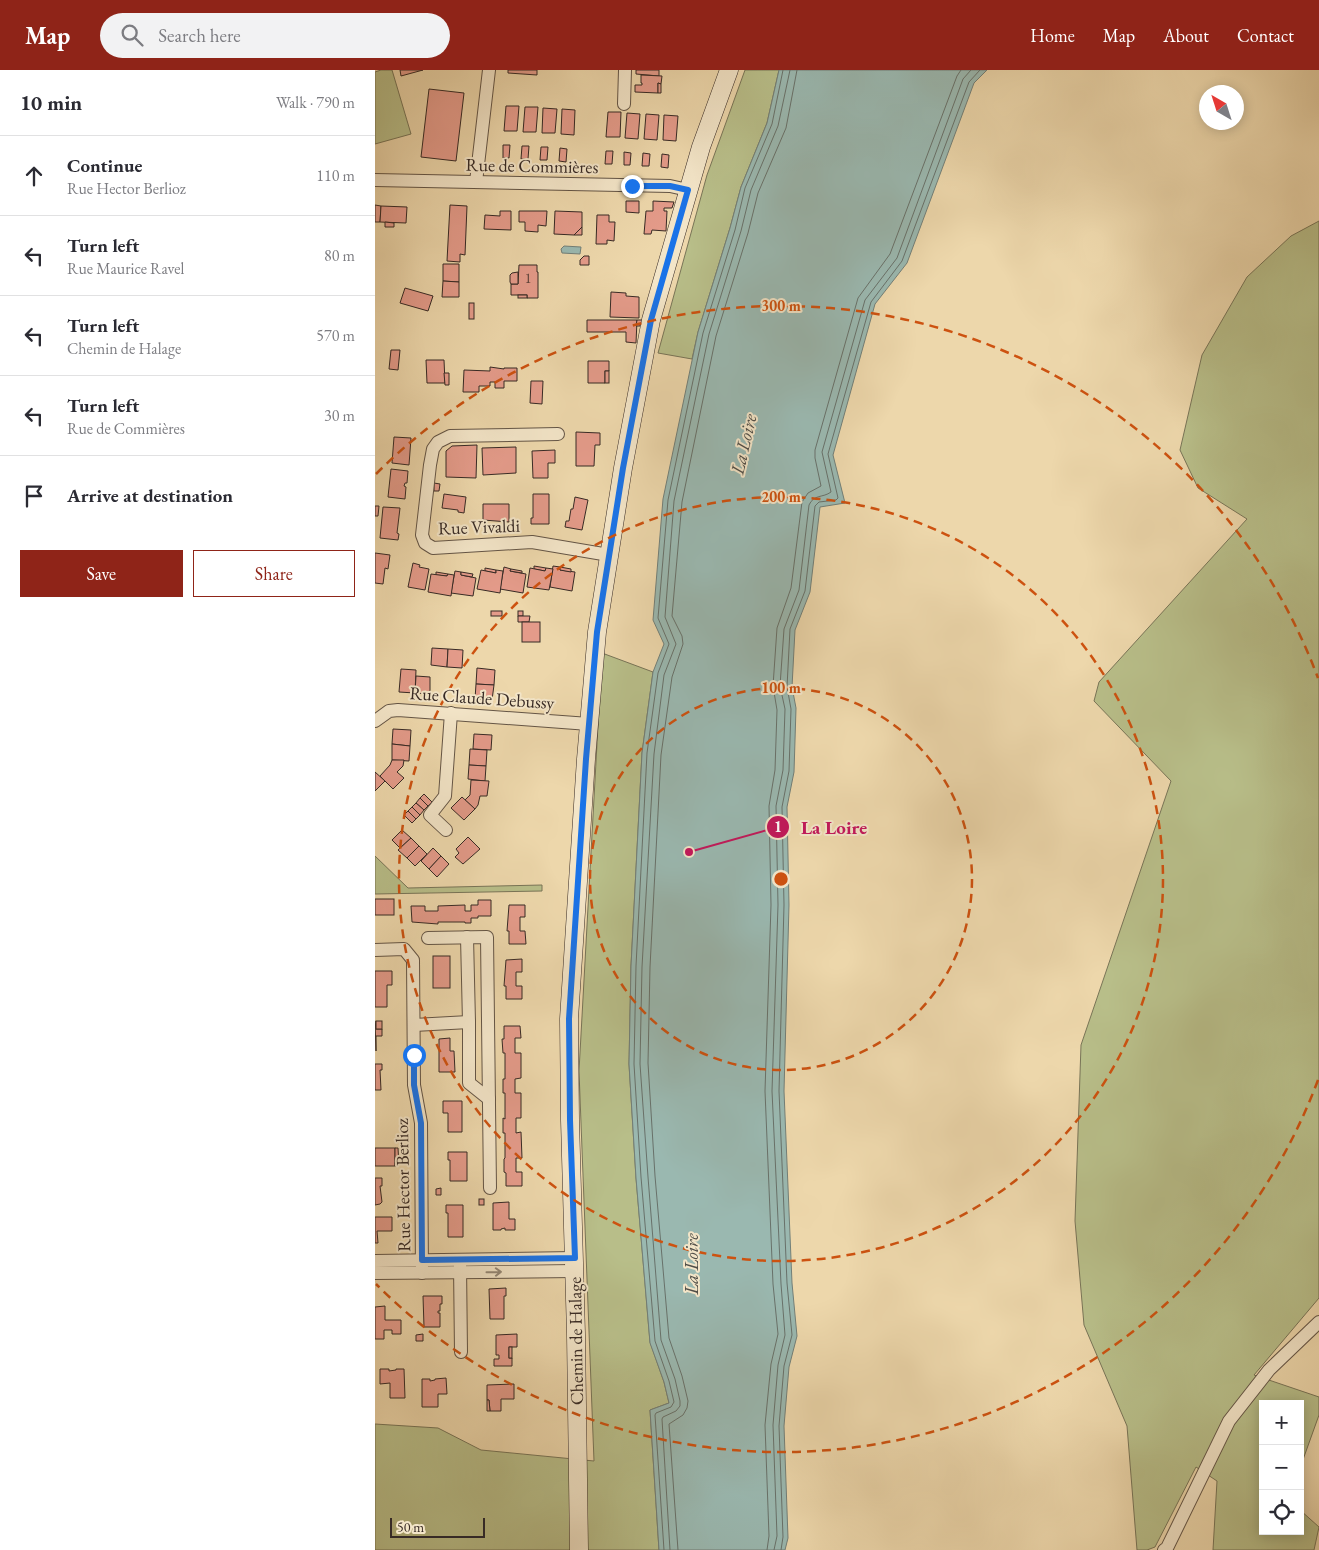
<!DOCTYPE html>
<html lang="en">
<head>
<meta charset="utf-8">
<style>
	:root { --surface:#fff; --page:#f2f2f3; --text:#2b2b33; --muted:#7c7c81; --line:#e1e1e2; --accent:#8f2418 }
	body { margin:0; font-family:"EB Garamond",serif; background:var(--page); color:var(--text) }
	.controls { position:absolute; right:15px; bottom:15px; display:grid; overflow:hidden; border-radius:0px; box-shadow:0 2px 12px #0003 }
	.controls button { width:45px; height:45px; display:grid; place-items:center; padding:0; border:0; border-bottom:1px solid var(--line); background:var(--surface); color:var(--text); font:25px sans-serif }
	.compass { position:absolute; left:824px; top:15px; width:45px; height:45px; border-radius:50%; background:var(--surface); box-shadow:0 2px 12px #0003; rotate:321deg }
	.scale { position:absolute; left:15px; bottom:12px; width:95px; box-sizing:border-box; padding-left:5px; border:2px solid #372a25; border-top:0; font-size:14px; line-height:18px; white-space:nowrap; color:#372a25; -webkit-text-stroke:4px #f3e5c8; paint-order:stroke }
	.stop { position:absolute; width:15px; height:15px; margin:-11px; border:4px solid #1a73e8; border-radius:50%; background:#fff }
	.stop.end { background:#1a73e8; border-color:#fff; box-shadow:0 1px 5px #0008 }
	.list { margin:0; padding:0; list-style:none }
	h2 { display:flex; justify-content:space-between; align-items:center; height:65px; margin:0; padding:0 20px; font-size:21px }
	h2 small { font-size:16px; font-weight:400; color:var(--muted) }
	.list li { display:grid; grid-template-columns:32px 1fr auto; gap:15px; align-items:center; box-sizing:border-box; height:80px; padding:0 20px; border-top:1px solid var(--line) }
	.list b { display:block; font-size:19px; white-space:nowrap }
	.list p { margin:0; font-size:16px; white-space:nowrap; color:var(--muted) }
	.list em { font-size:16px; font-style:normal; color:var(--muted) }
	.actions { display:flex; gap:10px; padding:15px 20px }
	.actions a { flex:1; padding:11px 0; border:1px solid var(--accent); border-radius:0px; text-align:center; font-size:18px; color:var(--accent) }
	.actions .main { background:var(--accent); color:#fff }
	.icon { flex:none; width:28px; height:28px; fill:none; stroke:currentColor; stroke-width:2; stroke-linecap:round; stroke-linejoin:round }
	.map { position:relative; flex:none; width:944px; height:1480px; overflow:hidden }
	header { display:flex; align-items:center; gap:30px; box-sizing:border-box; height:70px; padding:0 25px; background:var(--accent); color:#fff }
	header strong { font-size:24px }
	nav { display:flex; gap:28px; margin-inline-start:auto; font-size:18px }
	.search { width:350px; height:45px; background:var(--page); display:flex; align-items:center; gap:12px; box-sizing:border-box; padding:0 18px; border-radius:28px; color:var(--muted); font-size:19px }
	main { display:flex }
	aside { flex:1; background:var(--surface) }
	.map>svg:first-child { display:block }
	.green { fill:#b8be89; stroke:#787457 }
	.water { fill:#9ab8b0; stroke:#727f78 }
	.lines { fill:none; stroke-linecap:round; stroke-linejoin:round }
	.shore { stroke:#68716a; stroke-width:1 }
	.building { fill:#e49b8a; stroke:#372a25 }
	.minor-casing { stroke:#645546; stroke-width:14 }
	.secondary-casing { stroke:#372a25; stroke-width:19 }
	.minor { stroke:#f3e5c8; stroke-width:12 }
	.secondary { stroke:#f3e5c8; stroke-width:18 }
	.oneway { stroke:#958876 }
	.route { stroke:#1a73e8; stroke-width:6 }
	.ring { fill:none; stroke:#cd5210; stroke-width:2.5; stroke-dasharray:9 6 }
	.labels { text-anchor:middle; stroke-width:4; stroke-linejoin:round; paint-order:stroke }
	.number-label { font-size:15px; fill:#62463e }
	.street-label { font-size:18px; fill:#372a25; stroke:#f3e5c8 }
	.water-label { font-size:19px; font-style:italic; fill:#504e48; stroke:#f3e5c8 }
	.centre { fill:#cd5210; stroke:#f3e5c8; stroke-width:2.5 }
	.ring-label { font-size:15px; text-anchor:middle; font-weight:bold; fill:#cd5210; stroke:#f3e5c8; stroke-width:4; stroke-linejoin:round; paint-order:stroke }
	.leader { fill:none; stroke:#c2185b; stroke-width:2 }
	.callout-dot { fill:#c2185b; stroke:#f3e5c8; stroke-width:2 }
	.mark-label { font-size:15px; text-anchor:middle; font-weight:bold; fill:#fff }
	.callout-label { font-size:19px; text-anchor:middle; font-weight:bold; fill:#c2185b; stroke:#f3e5c8; stroke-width:4; stroke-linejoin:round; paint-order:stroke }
</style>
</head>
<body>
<header>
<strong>Map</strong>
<div class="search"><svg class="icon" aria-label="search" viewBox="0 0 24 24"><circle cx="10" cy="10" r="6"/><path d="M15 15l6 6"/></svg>Search here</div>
<nav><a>Home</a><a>Map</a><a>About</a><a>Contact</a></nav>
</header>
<main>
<aside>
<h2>10 min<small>Walk · 790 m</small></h2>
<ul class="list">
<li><svg class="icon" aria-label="ahead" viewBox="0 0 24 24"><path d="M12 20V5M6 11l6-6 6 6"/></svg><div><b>Continue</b><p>Rue Hector Berlioz</p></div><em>110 m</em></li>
<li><svg class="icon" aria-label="left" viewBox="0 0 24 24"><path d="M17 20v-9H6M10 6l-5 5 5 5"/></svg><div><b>Turn left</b><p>Rue Maurice Ravel</p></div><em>80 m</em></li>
<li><svg class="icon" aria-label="left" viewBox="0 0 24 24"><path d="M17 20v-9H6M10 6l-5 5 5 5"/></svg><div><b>Turn left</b><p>Chemin de Halage</p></div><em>570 m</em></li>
<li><svg class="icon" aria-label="left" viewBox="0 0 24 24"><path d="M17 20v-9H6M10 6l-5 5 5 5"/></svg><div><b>Turn left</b><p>Rue de Commières</p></div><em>30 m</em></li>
<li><svg class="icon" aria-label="arrive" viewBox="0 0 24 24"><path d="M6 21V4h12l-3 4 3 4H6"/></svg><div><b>Arrive at destination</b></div></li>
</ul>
<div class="actions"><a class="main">Save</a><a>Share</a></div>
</aside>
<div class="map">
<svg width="944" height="1480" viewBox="0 0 944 1480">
	<rect width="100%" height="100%" fill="#edd7ab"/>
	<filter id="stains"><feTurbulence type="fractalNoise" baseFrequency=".004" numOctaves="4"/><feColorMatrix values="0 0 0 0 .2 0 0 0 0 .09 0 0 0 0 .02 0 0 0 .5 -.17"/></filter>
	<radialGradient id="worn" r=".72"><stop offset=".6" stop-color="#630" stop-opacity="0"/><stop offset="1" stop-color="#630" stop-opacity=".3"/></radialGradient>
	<g class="green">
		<path d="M 6,0 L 17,0 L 36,64 L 0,74 L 0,2 Z"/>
		<path d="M 370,0 L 404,0 L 392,53 L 366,117 L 355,158 L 323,262 L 317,289 L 283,283 L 332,105 Z"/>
		<path d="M 944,151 L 944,1228 L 879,1305 L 944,1327 L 944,1345 L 925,1398 L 925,1334 L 888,1334 L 888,1461 L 925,1461 L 925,1440 L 944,1457 L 939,1480 L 838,1480 L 842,1411 L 821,1397 L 780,1477 L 772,1480 L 762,1480 L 752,1356 L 709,1255 L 700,1151 L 706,975 L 796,711 L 719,631 L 724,612 L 872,449 L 823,418 L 805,380 L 827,285 L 872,207 L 916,166 Z"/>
		<path d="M 227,583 L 278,602 L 267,683 L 256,896 L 254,994 L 261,1108 L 275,1272 L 289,1312 L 294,1333 L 275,1340 L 284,1480 L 0,1480 L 0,1354 L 63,1358 L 106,1380 L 219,1391 L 204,1001 Z"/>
		<path d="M 0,786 L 33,818 L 167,815 L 167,821 L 0,824 Z"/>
	</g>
	<g class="water">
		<path d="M 404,0 L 612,0 L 599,13 L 532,193 L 500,234 L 458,385 L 470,433 L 445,437 L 435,522 L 420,560 L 417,617 L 421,638 L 419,702 L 412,737 L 414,835 L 409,1021 L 417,1213 L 422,1266 L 414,1297 L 409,1356 L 413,1468 L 410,1480 L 284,1480 L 275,1340 L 294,1333 L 289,1312 L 275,1273 L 261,1108 L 254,994 L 256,896 L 267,683 L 278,602 L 289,574 L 278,550 L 288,429 L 323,262 L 355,158 L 366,117 L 392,53 Z"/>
		<path d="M 189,176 L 206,177 L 205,184 L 187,183 L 186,179 Z"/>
	</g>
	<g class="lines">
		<g class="shore">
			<path d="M 289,1480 L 280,1345 L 281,1343 L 296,1337 L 299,1332 L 294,1311 L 280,1271 L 266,1107 L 259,994 L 261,896 L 272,683 L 283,603 L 294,574 L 283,548 L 293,430 L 328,263 L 360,160 L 370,118 L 397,54 L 408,0"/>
			<path d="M 295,1480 L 287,1349 L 288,1347 L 301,1341 L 305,1336 L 305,1331 L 300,1309 L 286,1270 L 273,1107 L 265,994 L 267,897 L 279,684 L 289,605 L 301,574 L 290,547 L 299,431 L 334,264 L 366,161 L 376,120 L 403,56 L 415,0"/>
			<path d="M 303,1480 L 294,1354 L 308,1345 L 312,1338 L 313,1331 L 307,1306 L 294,1268 L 280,1106 L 273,993 L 275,897 L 286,685 L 297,607 L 308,574 L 307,566 L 297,546 L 307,432 L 341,266 L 373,163 L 383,123 L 411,58 L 422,0"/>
			<path d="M 392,1480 L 394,1466 L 390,1355 L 396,1294 L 403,1264 L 398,1214 L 390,1021 L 396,835 L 394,736 L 400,700 L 402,640 L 398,616 L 402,558 L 416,518 L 427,432 L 433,423 L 446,416 L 440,388 L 440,380 L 483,228 L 515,184 L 582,6 L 586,0"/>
			<path d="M 399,1480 L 402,1466 L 398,1355 L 403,1295 L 410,1265 L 406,1214 L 397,1021 L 403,835 L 401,736 L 408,700 L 410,639 L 405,616 L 409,559 L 424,520 L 434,435 C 439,424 448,428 456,422 L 447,382 L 490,230 L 522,188 L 588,9 L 596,0"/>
			<path d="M 406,1480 L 408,1467 L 404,1356 L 409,1296 L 417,1265 L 412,1213 L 404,1021 L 409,835 L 407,737 L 414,701 L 416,639 L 412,617 L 415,559 L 430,521 L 440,436 L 444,432 L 461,430 L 463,428 L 453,384 L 496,232 L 527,191 L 594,12 L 605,0"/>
		</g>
	</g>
	<g class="building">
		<path d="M 25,0 L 48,0 L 26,6 Z"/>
		<path d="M 133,0 L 162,0 L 162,5 L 133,3 Z"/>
		<path d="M 261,0 L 284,0 L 284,6 L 261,4 Z"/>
		<path d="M 266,5 L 287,6 L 286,14 L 283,13 L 283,23 L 260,22 L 260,15 L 267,15 L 267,13 L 266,13 Z"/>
		<path d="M 283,13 L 286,14 L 286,23 L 283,23 Z"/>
		<path d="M 54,19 L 89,23 L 81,91 L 46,87 Z"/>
		<path d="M 131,36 L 144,36 L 142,61 L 129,61 Z"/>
		<path d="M 150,37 L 163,37 L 161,62 L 148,62 Z"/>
		<path d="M 168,38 L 182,39 L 180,63 L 167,63 Z"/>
		<path d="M 187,39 L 200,40 L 199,65 L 186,64 Z"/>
		<path d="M 233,42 L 246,42 L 245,67 L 231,67 Z"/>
		<path d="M 252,43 L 265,44 L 263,69 L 250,68 Z"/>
		<path d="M 271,44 L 284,45 L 282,70 L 269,69 Z"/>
		<path d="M 289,45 L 303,46 L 301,71 L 288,70 Z"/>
		<path d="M 128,75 L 135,75 L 134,88 L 128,88 Z"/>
		<path d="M 147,76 L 154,76 L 153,89 L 146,89 Z"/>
		<path d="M 166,77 L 173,77 L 172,90 L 165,90 Z"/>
		<path d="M 185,78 L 192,79 L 191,92 L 184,91 Z"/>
		<path d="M 231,81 L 238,81 L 237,94 L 230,94 Z"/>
		<path d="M 249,82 L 256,83 L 255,95 L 249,95 Z"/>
		<path d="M 268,83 L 275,84 L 274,96 L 267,96 Z"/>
		<path d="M 287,84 L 294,85 L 293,98 L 286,97 Z"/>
		<path d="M 251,131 L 264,131 L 264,143 L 251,142 Z"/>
		<path d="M 278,131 L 299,132 L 297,138 L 289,138 L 289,141 L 292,141 L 291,161 L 277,160 L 276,164 L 269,164 L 271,141 L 278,141 Z"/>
		<path d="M 0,135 L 6,136 L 5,152 L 0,152 Z"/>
		<path d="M 75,135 L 92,136 L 90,185 L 85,184 L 85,192 L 72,191 Z"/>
		<path d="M 6,136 L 32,137 L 31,153 L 5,152 Z"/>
		<path d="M 125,141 L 136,141 L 136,160 L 109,159 L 110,145 L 125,146 Z"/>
		<path d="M 144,141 L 172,141 L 171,156 L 163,155 L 163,162 L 150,161 L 150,152 L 144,152 Z"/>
		<path d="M 180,141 L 207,142 L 207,157 L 199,165 L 179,164 Z"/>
		<path d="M 222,145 L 234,145 L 234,152 L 240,152 L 239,171 L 232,170 L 232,174 L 221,174 Z"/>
		<path d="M 10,152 L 19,153 L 19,157 L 10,157 Z"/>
		<path d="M 207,157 L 207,165 L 199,165 Z"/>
		<path d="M 209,186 L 214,186 L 214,195 L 205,195 L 205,190 Z"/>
		<path d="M 68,194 L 84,194 L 84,212 L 68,211 Z"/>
		<path d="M 144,195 L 162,195 L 162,202 L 163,202 L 163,228 L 152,228 L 152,225 L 136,225 L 136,214 L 143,214 Z"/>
		<path d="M 143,202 L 143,214 L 136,214 L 135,212 L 135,205 L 137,203 Z"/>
		<path d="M 68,211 L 84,212 L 84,227 L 67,227 Z"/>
		<path d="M 30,218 L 58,226 L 53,241 L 25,233 Z"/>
		<path d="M 236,222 L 251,223 L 251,226 L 264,227 L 264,248 L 235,247 Z"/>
		<rect x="143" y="225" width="9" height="3"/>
		<rect x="94" y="233" width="5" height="16"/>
		<path d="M 212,250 L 262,250 L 261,273 L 251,272 L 251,262 L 212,262 Z"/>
		<path d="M 262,250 L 267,250 L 265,256 L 261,256 Z"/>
		<path d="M 16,280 L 25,280 L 23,300 L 14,299 Z"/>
		<path d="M 51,290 L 69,290 L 70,313 L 52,313 Z"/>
		<path d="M 213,291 L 234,291 L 234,301 L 230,301 L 230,313 L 213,313 Z"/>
		<path d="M 115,297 L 129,299 L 129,298 L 142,298 L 142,311 L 129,311 L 129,318 L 120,318 L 120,312 L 115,312 L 115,316 L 104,316 L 104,322 L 88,322 L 89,300 L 115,301 Z"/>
		<rect x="230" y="301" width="4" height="12"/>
		<path d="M 69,303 L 74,303 L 74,315 L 70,315 Z"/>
		<path d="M 156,311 L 168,311 L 167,334 L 155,333 Z"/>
		<path d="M 201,362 L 225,363 L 225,375 L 220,375 L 219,396 L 201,396 Z"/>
		<path d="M 19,367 L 36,368 L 34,395 L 17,393 Z"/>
		<path d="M 102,375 L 101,408 L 71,407 L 71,381 L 77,376 Z"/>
		<path d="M 141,377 L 141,403 L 108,405 L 107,378 Z"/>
		<path d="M 180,380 L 180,393 L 173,393 L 173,408 L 158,408 L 157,381 Z"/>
		<path d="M 16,399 L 33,401 L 32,413 L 30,413 L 29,416 L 31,417 L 30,429 L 13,427 Z"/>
		<path d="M 59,413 L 65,414 L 64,421 L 59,421 Z"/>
		<path d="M 69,424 L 91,427 L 89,443 L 83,442 L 83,440 L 67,438 Z"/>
		<path d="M 158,424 L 174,424 L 174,454 L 156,454 L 156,448 L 158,448 Z"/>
		<path d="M 200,427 L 213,430 L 207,460 L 190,457 L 191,451 L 194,451 L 196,439 L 198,439 Z"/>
		<path d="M 108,434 L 134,434 L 134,452 L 108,450 Z"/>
		<path d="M 0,436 L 4,436 L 3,446 L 0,446 Z"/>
		<path d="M 8,437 L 25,438 L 22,463 L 24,464 L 23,470 L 5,468 Z"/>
		<path d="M 0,483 L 15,485 L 13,499 L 10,498 L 8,514 L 0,513 Z"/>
		<path d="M 38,493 L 45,495 L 44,497 L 54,499 L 50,520 L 33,517 Z"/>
		<path d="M 159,496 L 171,498 L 170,501 L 159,499 Z"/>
		<path d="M 178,496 L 185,497 L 185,500 L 200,502 L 197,521 L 175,517 Z"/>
		<path d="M 129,497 L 136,499 L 135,501 L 151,504 L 148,523 L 125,519 Z"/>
		<path d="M 185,497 L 196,499 L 196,502 L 185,500 Z"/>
		<path d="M 110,498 L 121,500 L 121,503 L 110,501 Z"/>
		<path d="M 155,498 L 170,501 L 171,498 L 178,499 L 174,520 L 152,517 Z"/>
		<path d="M 136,499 L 147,501 L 147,503 L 135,501 Z"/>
		<path d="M 106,500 L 121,503 L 121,500 L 128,501 L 125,523 L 102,519 Z"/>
		<path d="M 80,501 L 86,502 L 86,505 L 101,508 L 98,526 L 76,523 Z"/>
		<path d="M 61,502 L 73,504 L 72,506 L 61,505 Z"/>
		<path d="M 86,502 L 98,504 L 97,507 L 86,505 Z"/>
		<path d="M 56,504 L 72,506 L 73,504 L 79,505 L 76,526 L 53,522 Z"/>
		<rect x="116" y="541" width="11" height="5"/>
		<rect x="143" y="541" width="5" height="5"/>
		<path d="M 143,546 L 155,546 L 154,552 L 143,552 Z"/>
		<rect x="147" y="552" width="18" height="20"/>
		<path d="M 57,578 L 73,579 L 72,597 L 56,595 Z"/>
		<path d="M 73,579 L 88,580 L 87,598 L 72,597 Z"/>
		<path d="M 102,598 L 120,600 L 119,615 L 101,614 Z"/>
		<path d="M 26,599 L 41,600 L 40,623 L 24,622 Z"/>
		<path d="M 41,606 L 55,607 L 55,624 L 40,623 Z"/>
		<path d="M 101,614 L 119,615 L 117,630 L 100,629 Z"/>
		<path d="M 18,659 L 36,660 L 35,676 L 17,674 Z"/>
		<path d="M 99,664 L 117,665 L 116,680 L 98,679 Z"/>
		<path d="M 17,674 L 35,676 L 34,691 L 17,690 Z"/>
		<path d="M 95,679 L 112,680 L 111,696 L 94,695 Z"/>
		<path d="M 17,690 L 29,690 L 28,696 L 22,702 L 29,708 L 18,719 L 5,706 L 15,695 Z"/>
		<path d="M 94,695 L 111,696 L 110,711 L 93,709 Z"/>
		<path d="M 0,702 L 10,711 L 0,721 Z"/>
		<path d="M 96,710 L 114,711 L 112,726 L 105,726 L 103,735 L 100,739 L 90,730 L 95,725 Z"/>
		<path d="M 49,724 L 57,732 L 53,736 L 45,728 Z"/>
		<path d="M 87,727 L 100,739 L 89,750 L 76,738 Z"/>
		<path d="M 45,728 L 53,736 L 49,740 L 41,733 Z"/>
		<path d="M 41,733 L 49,740 L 45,745 L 37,737 Z"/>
		<path d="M 37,737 L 45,745 L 41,749 L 33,741 Z"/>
		<path d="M 33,741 L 41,749 L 37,753 L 29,745 Z"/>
		<path d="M 27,760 L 36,768 L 25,778 L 17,770 Z"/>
		<path d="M 93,767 L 105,779 L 88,794 L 80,787 L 84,783 L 81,779 Z"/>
		<path d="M 36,768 L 44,776 L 32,788 L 23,780 Z"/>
		<path d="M 44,776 L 52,784 L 40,796 L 32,788 Z"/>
		<path d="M 58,778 L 66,786 L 54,799 L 46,791 Z"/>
		<path d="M 66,786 L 74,794 L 62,807 L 54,799 Z"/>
		<rect x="0" y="829" width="19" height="16"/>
		<path d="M 103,830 L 116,830 L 116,846 L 103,846 L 103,848 L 96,848 L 96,853 L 90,853 L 90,852 L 63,852 L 63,854 L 37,852 L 36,836 L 50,836 L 50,841 L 63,841 L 63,836 L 90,835 L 90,841 L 96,841 L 96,835 L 103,835 Z"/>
		<path d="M 134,835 L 150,835 L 150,847 L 145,847 L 145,861 L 150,861 L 151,874 L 134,874 L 134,861 L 132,861 Z"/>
		<rect x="58" y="886" width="17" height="32"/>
		<path d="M 147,889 L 147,902 L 141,902 L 141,916 L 147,916 L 147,929 L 131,929 L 131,916 L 129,916 L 131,890 Z"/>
		<path d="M 0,901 L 17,901 L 17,915 L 12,915 L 12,937 L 0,937 Z"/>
		<path d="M 0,951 L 1,959 L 7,959 L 7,966 L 1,966 L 1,981 Z"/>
		<rect x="1" y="951" width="6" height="8"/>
		<path d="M 129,956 L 145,956 L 146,968 L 140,968 L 140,983 L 146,983 L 146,1008 L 140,1009 L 140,1023 L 146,1023 L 146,1048 L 141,1048 L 141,1063 L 146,1062 L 147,1088 L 141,1088 L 141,1102 L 147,1102 L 147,1116 L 131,1116 L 131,1103 L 129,1102 L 129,1089 L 130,1088 L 130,1063 L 128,1063 L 128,1048 L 130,1049 L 130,1023 L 128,1023 L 128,1009 L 130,1009 L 130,983 L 128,983 L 127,969 L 129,969 Z"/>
		<path d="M 75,968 L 75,981 L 79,981 L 80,1002 L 64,1002 L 64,969 Z"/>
		<path d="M 0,994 L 7,994 L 7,1000 L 5,1000 L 6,1020 L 0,1020 Z"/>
		<path d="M 68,1031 L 87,1031 L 87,1062 L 73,1062 L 73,1043 L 68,1043 Z"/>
		<rect x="0" y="1078" width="20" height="18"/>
		<path d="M 20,1078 L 23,1078 L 24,1095 L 20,1096 Z"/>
		<path d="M 73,1082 L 92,1082 L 92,1111 L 75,1111 L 75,1090 L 73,1090 Z"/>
		<path d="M 0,1108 L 7,1108 L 7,1116 L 5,1116 L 7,1132 L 5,1134 L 0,1135 Z"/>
		<path d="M 66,1118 L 66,1125 L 61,1125 L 61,1119 Z"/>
		<rect x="104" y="1129" width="5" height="6"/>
		<path d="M 134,1132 L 134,1149 L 140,1149 L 140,1160 L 130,1160 L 130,1158 L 126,1159 L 126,1160 L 118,1160 L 118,1133 Z"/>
		<path d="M 71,1135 L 88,1135 L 88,1167 L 73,1167 L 73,1143 L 71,1143 Z"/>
		<path d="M 0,1147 L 17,1147 L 17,1161 L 2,1161 L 3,1173 L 0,1173 Z"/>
		<path d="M 131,1218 L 131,1226 L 129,1226 L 129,1249 L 115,1249 L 114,1219 Z"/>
		<path d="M 48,1226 L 67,1226 L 67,1234 L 65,1234 L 65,1241 L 63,1241 L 63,1243 L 65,1243 L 65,1257 L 49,1257 Z"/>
		<path d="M 10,1236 L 10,1250 L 26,1250 L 26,1264 L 17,1264 L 17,1260 L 9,1260 L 9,1269 L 0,1269 L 0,1237 Z"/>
		<path d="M 48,1264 L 48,1271 L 41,1271 L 41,1265 Z"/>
		<path d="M 142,1264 L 142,1277 L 134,1277 L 134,1288 L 137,1288 L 137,1296 L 119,1296 L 119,1289 L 124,1289 L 124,1285 L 121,1285 L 121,1265 Z"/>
		<rect x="134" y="1277" width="3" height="11"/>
		<path d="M 5,1299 L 14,1299 L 14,1301 L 21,1300 L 21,1299 L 29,1299 L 30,1328 L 15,1328 L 15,1313 L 5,1314 Z"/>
		<path d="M 71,1308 L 72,1324 L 63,1324 L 63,1337 L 47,1337 L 47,1309 L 55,1309 L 55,1311 L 60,1310 L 60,1309 Z"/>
		<path d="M 139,1314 L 139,1329 L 126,1329 L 126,1341 L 115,1341 L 114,1330 L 112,1330 L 112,1315 Z"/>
		<path d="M 112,1330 L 114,1330 L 115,1341 L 112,1341 Z"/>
	</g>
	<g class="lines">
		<g class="minor-casing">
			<g id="minor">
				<path d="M 249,34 L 250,0"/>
				<path d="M 0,110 L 295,116 L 313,120"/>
				<path d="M 101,112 L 114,0"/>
				<path d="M 183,364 L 75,366 L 63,372 L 58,379 L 55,395 L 47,465 L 50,473 L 58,478 L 157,472 L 234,485"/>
				<path d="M 0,651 L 14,641 L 23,640 L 214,654"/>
				<path d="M 71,760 L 55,745 L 70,726 L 76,643"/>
				<path d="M 92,867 L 94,952 L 94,1013 L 114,1029"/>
				<path d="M 53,868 L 112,867 L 115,1118"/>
				<path d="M 0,880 L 29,879 L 38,890 L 39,1015 L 46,1053 L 47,1203"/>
				<path d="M 39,955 L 94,952"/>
				<path d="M 0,1191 L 200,1188"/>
				<path d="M 85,1195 L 86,1282"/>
				<path d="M 0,1203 L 200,1201"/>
				<path d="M 789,1480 L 792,1478 L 854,1351 L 894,1300 L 944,1252"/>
			</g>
		</g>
		<g class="secondary-casing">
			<path id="secondary" d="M 204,1480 L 201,1264 L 195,1050 L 194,949 L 211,689 L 222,562 L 248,398 L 276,250 L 326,77 L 354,0"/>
		</g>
		<use href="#minor" class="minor"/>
		<use href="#secondary" class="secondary"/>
	</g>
	<defs><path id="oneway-shaft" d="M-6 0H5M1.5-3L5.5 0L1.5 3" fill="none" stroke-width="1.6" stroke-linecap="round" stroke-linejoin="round" transform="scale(1.25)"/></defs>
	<use class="oneway" href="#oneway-shaft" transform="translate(119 1202) rotate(-1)"/>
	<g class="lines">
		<path class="route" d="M 39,985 L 39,1015 L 46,1053 L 47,1190 L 200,1188 L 195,1050 L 194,949 L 211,689 L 222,562 L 248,398 L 276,250 L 313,120 L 295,116 L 257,116"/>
	</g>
	<g class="ring">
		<circle cx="406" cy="809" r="191"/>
		<circle cx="406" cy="809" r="382"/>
		<path d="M943 1010A573 573 0 0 1 1 1214M1 404A573 573 0 0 1 943 608"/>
	</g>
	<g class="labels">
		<g class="number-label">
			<text x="153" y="213">1</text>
		</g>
		<g class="street-label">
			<text transform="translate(157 96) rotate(1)" y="6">Rue de Commières</text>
			<text transform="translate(104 457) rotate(-2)" y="6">Rue Vivaldi</text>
			<text transform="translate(107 628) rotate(4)" y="6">Rue Claude Debussy</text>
			<text transform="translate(28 1115) rotate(-91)" y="6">Rue Hector Berlioz</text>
			<text transform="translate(201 1271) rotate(-91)" y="6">Chemin de Halage</text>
		</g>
		<g class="water-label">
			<text transform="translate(368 374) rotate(-77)" y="7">La Loire</text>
			<text transform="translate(316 1194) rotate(-90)" y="7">La Loire</text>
		</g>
	</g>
	<circle cx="406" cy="809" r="8" class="centre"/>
	<g class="ring-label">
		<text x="406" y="241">300 m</text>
		<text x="406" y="432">200 m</text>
		<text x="406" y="623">100 m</text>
	</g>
	<path class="leader" d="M314 782L403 757"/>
	<g class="callout-dot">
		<circle cx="314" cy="782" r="5"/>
		<circle cx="403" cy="757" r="12"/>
	</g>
	<g class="mark-label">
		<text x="403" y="762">1</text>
	</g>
	<g class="callout-label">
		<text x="459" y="764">La Loire</text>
	</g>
	<rect width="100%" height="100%" filter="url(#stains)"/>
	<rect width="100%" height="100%" fill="url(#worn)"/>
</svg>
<div class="controls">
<button>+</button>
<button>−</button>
<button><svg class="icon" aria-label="locate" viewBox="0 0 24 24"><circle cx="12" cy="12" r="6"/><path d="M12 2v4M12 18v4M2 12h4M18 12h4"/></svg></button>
</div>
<svg class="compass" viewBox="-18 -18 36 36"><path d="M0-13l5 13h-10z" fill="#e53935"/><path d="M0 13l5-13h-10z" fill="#7c7c81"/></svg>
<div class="scale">50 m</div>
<div class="stop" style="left:39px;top:985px"></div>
<div class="stop end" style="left:257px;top:116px"></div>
</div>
</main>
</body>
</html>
